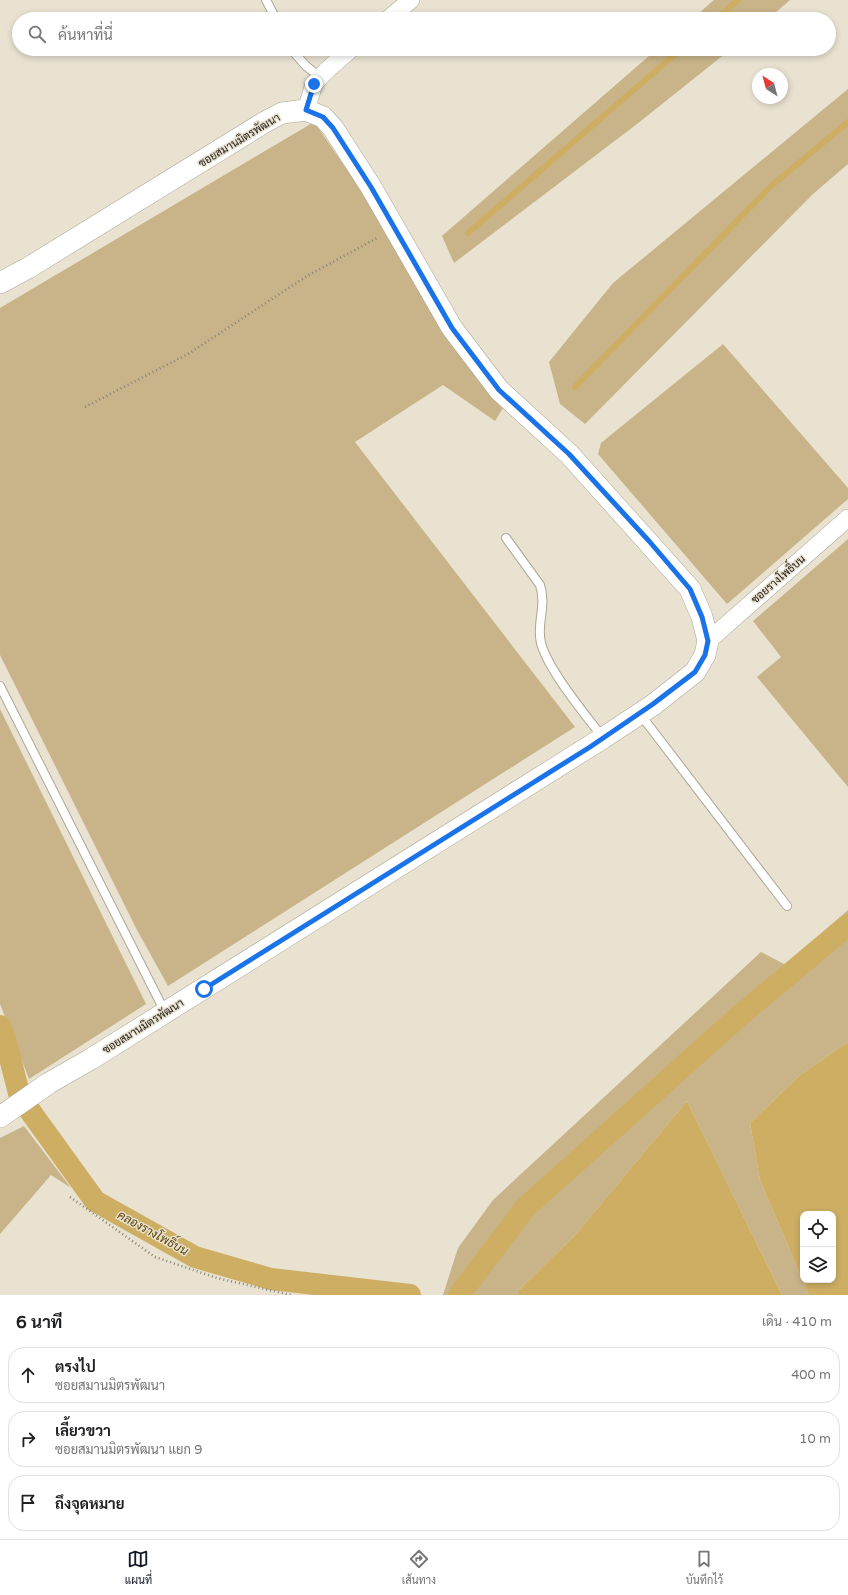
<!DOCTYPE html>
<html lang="th">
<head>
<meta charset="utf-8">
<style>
	:root { --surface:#fff; --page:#f2f2f2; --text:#202124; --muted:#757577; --line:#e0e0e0; --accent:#111827 }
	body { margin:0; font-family:"Varela Round",Sarabun,sans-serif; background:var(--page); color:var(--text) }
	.controls { position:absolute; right:12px; bottom:12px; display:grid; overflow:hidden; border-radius:8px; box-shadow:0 2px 6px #0003 }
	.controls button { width:36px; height:36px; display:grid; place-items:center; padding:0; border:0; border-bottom:1px solid var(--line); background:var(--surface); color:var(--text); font:20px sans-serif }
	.compass { position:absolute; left:752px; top:68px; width:36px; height:36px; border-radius:50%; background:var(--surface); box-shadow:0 2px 6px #0003; rotate:324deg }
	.stop { position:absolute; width:12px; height:12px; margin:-9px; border:3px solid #1a73e8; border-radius:50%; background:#fff }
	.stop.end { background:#1a73e8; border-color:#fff; box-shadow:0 1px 4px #0008 }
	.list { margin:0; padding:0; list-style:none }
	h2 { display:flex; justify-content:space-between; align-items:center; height:52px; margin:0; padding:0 16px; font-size:17px }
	h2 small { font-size:13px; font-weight:400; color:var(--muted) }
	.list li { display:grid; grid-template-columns:26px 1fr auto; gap:12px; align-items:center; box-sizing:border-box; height:56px; margin:0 8px 8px; padding:0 8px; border:1px solid var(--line); border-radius:16px }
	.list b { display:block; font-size:15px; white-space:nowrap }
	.list p { margin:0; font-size:13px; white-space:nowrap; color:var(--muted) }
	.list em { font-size:13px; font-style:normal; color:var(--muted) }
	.icon { flex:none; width:22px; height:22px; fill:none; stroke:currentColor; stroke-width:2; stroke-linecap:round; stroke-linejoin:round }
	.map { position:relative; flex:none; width:848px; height:1295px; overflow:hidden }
	.search { position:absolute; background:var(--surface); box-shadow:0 2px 6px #0003; left:12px; right:12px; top:12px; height:44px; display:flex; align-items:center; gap:10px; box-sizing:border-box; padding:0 14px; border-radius:22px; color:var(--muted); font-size:15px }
	.sheet { height:244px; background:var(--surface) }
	nav { display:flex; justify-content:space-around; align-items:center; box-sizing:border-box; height:56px; border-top:1px solid var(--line); background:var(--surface); font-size:11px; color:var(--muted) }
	nav a { display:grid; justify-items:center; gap:2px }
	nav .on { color:var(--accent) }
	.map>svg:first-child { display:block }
	.green { fill:#c8b488 }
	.water { fill:#cdae63; fill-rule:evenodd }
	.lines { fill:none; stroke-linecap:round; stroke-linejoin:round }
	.stream { stroke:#cdae63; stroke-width:6 }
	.canal { stroke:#cdae63; stroke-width:22 }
	.service-casing { stroke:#aca696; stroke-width:10 }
	.minor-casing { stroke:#aca696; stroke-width:18 }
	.tertiary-casing { stroke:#aca696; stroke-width:22 }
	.path { stroke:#878377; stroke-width:2.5; stroke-dasharray:1 3; stroke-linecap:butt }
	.service { stroke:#fff; stroke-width:8 }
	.minor { stroke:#fff; stroke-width:17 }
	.tertiary { stroke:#fff; stroke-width:21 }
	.route { stroke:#1a73e8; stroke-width:5 }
	.labels { text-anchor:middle; stroke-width:3; stroke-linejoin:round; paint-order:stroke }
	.street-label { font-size:11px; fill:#24221c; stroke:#e9e2d1 }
	.water-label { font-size:12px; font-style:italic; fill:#594305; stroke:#e9e2d1 }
</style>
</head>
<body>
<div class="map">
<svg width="848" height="1295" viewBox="0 0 848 1295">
	<rect width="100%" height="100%" fill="#e9e2d1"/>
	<g class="green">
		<path d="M 714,0 L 790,0 L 768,19 L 692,19 Z"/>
		<path d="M 657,49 L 731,49 L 637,124 L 454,263 L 442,236 Z"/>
		<path d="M 848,89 L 848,164 L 813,194 L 585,424 L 560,404 L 549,362 L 613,283 Z"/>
		<path d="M 314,122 L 375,210 L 435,315 L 503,408 L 495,421 L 443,385 L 355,442 L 575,727 L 168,986 L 137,930 L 0,655 L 0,308 Z"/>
		<path d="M 723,344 L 848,488 L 848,499 L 727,604 L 598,454 L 601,443 Z"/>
		<path d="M 848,539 L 848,787 L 757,677 L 781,657 L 753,621 Z"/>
		<path d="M 0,709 L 146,1004 L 29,1079 L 0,1004 Z"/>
		<path d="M 848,910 L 848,1042 L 800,1075 L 750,1123 L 760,1180 L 809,1295 L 782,1295 L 687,1101 L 576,1234 L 519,1290 L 519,1295 L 443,1295 L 458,1248 L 493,1200 L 761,952 L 786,965 Z"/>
		<path d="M 24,1126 L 71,1188 L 51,1175 L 0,1234 L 0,1138 Z"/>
	</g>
	<g class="water">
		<path d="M 848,1042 L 848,1295 L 809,1295 L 760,1180 L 750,1123 L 800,1075 ZM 803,1214 L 833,1214 L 833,1280 L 803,1280 Z"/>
		<path d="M 687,1101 L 782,1295 L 519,1295 L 519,1290 L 576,1234 Z"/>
	</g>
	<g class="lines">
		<g class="stream">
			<path d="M 716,19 L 738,0"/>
			<path d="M 468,233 L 681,49"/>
			<path d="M 575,387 L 771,186 L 848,122"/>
		</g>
		<g class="canal">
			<path d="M 0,1026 L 5,1039 L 20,1097 L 95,1201 L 195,1257 L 271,1279 L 410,1295"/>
			<path d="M 459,1295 L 526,1207 L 737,1018 L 848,925"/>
		</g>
		<g class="service-casing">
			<g id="service">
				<path d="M 266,0 L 276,19"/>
				<path d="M 291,49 L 306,66 L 320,77"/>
				<path d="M 506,538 L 540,585 C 547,607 536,623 541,643 C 548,670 585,714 603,738"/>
				<path d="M 0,686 L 165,1012"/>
				<path d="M 640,714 L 787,906"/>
			</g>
		</g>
		<g class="minor-casing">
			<g id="minor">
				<path d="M 388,19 L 411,0"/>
				<path d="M 306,110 L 314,84 L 326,71 L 351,49"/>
				<path d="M 708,641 L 848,518"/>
			</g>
		</g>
		<g class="tertiary-casing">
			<path id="tertiary" d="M 0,283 L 28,268 L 265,122 L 282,113 L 306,110 L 323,117 L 333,128 L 371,187 L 452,328 L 499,390 L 569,454 L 690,589 L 702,617 L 708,641 L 705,655 L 695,672 L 653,705 L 603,738 L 91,1059 L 49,1083 L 0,1117"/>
		</g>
		<g class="path">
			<path d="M 85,407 L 188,354 L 307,276 L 377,238"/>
			<path d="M 70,1197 L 155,1257 L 217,1278 L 291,1295"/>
		</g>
		<use href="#service" class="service"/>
		<use href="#minor" class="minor"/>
		<use href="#tertiary" class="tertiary"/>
	</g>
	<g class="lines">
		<path class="route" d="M 204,989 L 590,747 L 653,704 L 695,672 L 705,655 L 708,641 L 702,617 L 690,589 L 649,541 L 569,454 L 499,390 L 452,328 L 371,187 L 333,128 L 323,117 L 306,110 L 314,84"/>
	</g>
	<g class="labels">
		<g class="street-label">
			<text transform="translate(239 140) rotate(-31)" y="4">ซอยสมานมิตรพัฒนา</text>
			<text transform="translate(778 579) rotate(-41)" y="4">ซอยรางโพธิ์บน</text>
			<text transform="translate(143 1026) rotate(-32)" y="4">ซอยสมานมิตรพัฒนา</text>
		</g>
		<g class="water-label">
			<text transform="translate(153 1233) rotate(29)" y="4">คลองรางโพธิ์บน</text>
		</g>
	</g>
</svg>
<div class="controls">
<button><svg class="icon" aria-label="locate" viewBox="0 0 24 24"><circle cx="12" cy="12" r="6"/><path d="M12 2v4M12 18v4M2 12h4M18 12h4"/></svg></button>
<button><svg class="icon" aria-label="layers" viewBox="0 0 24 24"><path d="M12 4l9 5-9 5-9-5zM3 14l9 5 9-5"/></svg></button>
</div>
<svg class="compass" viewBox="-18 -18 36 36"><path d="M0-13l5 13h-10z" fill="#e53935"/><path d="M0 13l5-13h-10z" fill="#757577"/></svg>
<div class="stop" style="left:204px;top:989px"></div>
<div class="stop end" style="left:314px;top:84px"></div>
<div class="search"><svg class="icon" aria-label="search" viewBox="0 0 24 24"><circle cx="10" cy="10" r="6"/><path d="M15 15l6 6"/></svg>ค้นหาที่นี่</div>
</div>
<section class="sheet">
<h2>6 นาที<small>เดิน · 410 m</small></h2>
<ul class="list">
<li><svg class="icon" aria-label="ahead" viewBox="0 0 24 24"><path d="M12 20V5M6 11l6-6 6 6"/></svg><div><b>ตรงไป</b><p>ซอยสมานมิตรพัฒนา</p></div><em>400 m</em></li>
<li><svg class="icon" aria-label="right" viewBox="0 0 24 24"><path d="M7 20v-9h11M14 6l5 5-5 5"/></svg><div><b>เลี้ยวขวา</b><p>ซอยสมานมิตรพัฒนา แยก 9</p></div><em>10 m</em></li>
<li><svg class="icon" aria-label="arrive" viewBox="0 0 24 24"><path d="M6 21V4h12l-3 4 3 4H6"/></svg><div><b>ถึงจุดหมาย</b></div></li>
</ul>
</section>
<nav>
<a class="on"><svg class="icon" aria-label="map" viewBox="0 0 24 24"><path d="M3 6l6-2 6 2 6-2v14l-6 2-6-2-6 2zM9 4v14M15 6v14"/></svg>แผนที่</a>
<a><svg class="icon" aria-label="directions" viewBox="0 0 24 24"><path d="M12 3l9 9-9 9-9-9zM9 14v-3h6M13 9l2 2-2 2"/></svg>เส้นทาง</a>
<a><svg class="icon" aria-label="saved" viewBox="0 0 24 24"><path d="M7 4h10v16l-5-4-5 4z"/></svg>บันทึกไว้</a>
</nav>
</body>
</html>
